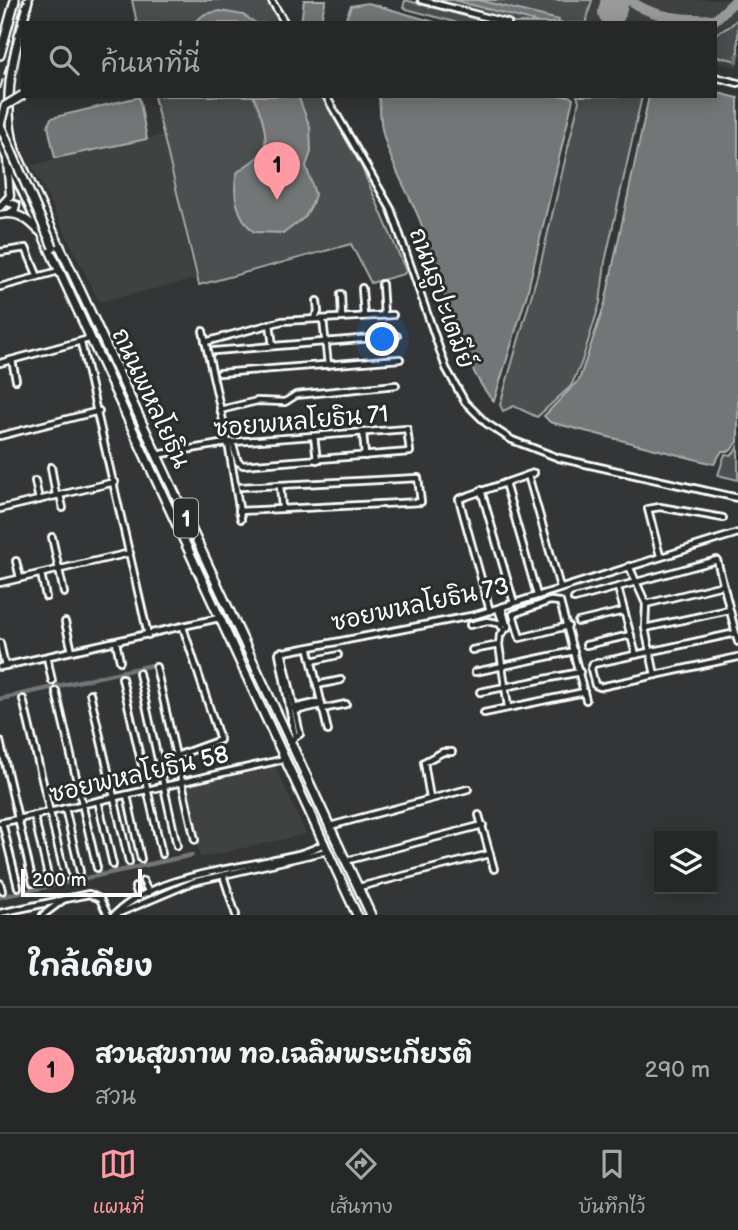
<!DOCTYPE html>
<html lang="th">
<head>
<meta charset="utf-8">
<style>
	:root { --surface:#262828; --page:#2e3030; --text:#f1f3f6; --muted:#a4a6a8; --line:#424445; --accent:#ff9aa2 }
	body { margin:0; font-family:"Balsamiq Sans","Playpen Sans Thai",sans-serif; background:var(--page); color:var(--text) }
	.controls { position:absolute; right:21px; bottom:21px; display:grid; overflow:hidden; border-radius:0px; box-shadow:0 4px 18px #0003 }
	.controls button { width:63px; height:63px; display:grid; place-items:center; padding:0; border:0; border-bottom:2px solid var(--line); background:var(--surface); color:var(--text); font:35px sans-serif }
	.scale { position:absolute; left:21px; bottom:18px; width:121px; box-sizing:border-box; padding-left:7px; border:4px solid #fff; border-top:0; font-size:19px; line-height:24px; white-space:nowrap; color:#fff; -webkit-text-stroke:5px #2a2d2e; paint-order:stroke }
	.you { position:absolute; left:383px; top:340px; width:24px; height:24px; margin:-18px; border:5px solid #fff; border-radius:50%; background:#1a73e8; box-shadow:0 0 0 10px #1a73e833 }
	.badge { display:grid; place-items:center; width:46px; height:46px; border-radius:50%; background:var(--accent); color:#111; font-size:23px; font-weight:700 }
	.pin { position:absolute; translate:-50% -58px; filter:drop-shadow(0 2px 4px #0008) }
	.pin::after { content:''; position:absolute; top:37px; width:24px; height:21px; background:inherit; clip-path:polygon(0 0,100% 0,50% 100%) }
	.list { margin:0; padding:0; list-style:none }
	h2 { display:flex; justify-content:space-between; align-items:center; height:91px; margin:0; padding:0 28px; font-size:30px }
	h2 small { font-size:23px; font-weight:400; color:var(--muted) }
	.list li { display:grid; grid-template-columns:46px 1fr auto; gap:21px; align-items:center; box-sizing:border-box; height:126px; padding:0 28px; border-top:2px solid var(--line) }
	.list b { display:block; font-size:26px; white-space:nowrap }
	.list p { margin:0; font-size:23px; white-space:nowrap; color:var(--muted) }
	.list em { font-size:23px; font-style:normal; color:var(--muted) }
	.icon { flex:none; width:38px; height:38px; fill:none; stroke:currentColor; stroke-width:2; stroke-linecap:round; stroke-linejoin:round }
	.map { position:relative; flex:none; width:738px; height:915px; overflow:hidden }
	.search { position:absolute; background:var(--surface); box-shadow:0 4px 18px #0003; left:21px; right:21px; top:21px; height:77px; display:flex; align-items:center; gap:18px; box-sizing:border-box; padding:0 24px; border-radius:0px; color:var(--muted); font-size:26px }
	.sheet { height:217px; background:var(--surface) }
	nav { display:flex; justify-content:space-around; align-items:center; box-sizing:border-box; height:98px; border-top:2px solid var(--line); background:var(--surface); font-size:19px; color:var(--muted) }
	nav a { display:grid; justify-items:center; gap:4px }
	nav .on { color:var(--accent) }
	.map>svg:first-child { display:block }
	.built { fill:#404243 }
	.green { fill:#4c4f50; stroke:#a6a7a8; stroke-width:2 }
	.water { fill:#737576; stroke:#abacad; stroke-width:2 }
	.lines { fill:none; stroke-linecap:round; stroke-linejoin:round }
	.canal { stroke:#737576; stroke-width:4.5 }
	.taxiway { stroke:#999a9a; stroke-width:10 }
	.runway { stroke:#999a9a; stroke-width:28 }
	.street-casing { stroke:#fff; stroke-width:10 }
	.secondary-casing { stroke:#fff; stroke-width:11 }
	.primary-casing { stroke:#fff; stroke-width:12 }
	.street { stroke:#2a2d2e; stroke-width:4.5 }
	.secondary { stroke:#2a2d2e; stroke-width:6 }
	.primary { stroke:#2a2d2e; stroke-width:7 }
	.rail { stroke:#fff; stroke-width:2; stroke-dasharray:10 5; stroke-linecap:butt }
	.primary-bridge-casing { stroke:#fff; stroke-width:12; stroke-linecap:butt }
	.primary-bridge { stroke:#2a2d2e; stroke-width:7 }
	.labels { text-anchor:middle; stroke-width:6; stroke-linejoin:round; paint-order:stroke }
	.shield { fill:#2a2d2e; stroke:#bfc0c0; stroke-width:2 }
	.shield-label { font-size:23px; font-weight:bold; fill:#fff }
	.street-label { font-size:24px; fill:#fff; stroke:#2a2d2e }
</style>
</head>
<body>
<div class="map">
<svg width="738" height="915" viewBox="0 0 738 915">
	<rect width="100%" height="100%" fill="#333536"/>
	<filter id="ink" filterUnits="userSpaceOnUse"><feTurbulence type="fractalNoise" baseFrequency=".0143" numOctaves="2"/><feDisplacementMap in="SourceGraphic" scale="14" xChannelSelector="R" yChannelSelector="G"/><feConvolveMatrix kernelMatrix="1 2 1 2 8 2 1 2 1" color-interpolation-filters="sRGB"/></filter>
	<g filter="url(#ink)">
		<g class="built">
			<path d="M 533,0 L 738,0 L 738,67 L 715,62 L 715,23 L 563,23 Z"/>
			<path d="M 163,135 L 195,279 L 99,302 L 32,165 Z"/>
			<path d="M 274,764 L 306,834 L 200,858 L 183,784 Z"/>
		</g>
		<g class="green">
			<path d="M 132,0 L 271,0 L 284,23 L 137,23 Z"/>
			<path d="M 405,0 L 491,23 L 458,23 L 403,8 Z"/>
			<path d="M 424,0 L 592,0 L 586,23 L 512,23 Z"/>
			<path d="M 738,19 L 738,61 L 715,56 L 715,34 L 729,27 Z"/>
			<path d="M 154,96 L 326,96 L 357,156 L 406,271 L 404,274 L 371,283 L 351,244 L 199,285 Z"/>
			<path d="M 577,96 L 642,96 L 605,262 L 600,303 L 581,364 L 571,386 L 537,417 L 514,406 L 503,411 L 500,405 L 541,262 L 579,101 Z"/>
			<path d="M 738,447 L 738,480 L 718,475 L 725,454 L 732,455 Z"/>
		</g>
		<g class="water">
			<path d="M 304,0 L 326,0 L 320,23 L 301,23 Z"/>
			<path d="M 454,0 L 478,0 L 559,20 L 558,23 L 539,23 Z"/>
			<path d="M 368,3 L 438,23 L 344,23 L 351,6 Z"/>
			<path d="M 220,11 L 243,15 L 256,23 L 193,23 L 205,14 Z"/>
			<path d="M 715,92 L 738,98 L 738,442 L 730,451 L 722,451 L 714,464 L 550,422 L 544,416 L 579,380 L 605,303 L 649,96 L 715,96 Z"/>
			<path d="M 253,96 L 298,96 L 310,127 L 311,152 L 306,166 L 315,194 L 312,204 L 305,217 L 284,233 L 254,232 C 237,217 232,194 237,173 C 244,165 258,160 263,151 C 270,138 260,108 253,96 Z"/>
			<path d="M 379,96 L 569,96 L 573,99 L 527,294 L 494,401 C 462,371 437,264 419,218 C 406,188 389,161 382,129 C 380,118 380,107 379,96 Z"/>
			<path d="M 139,97 L 147,139 L 55,158 L 48,126 L 51,118 Z"/>
		</g>
		<g class="lines">
			<g class="canal">
				<path d="M 736,61 L 738,55"/>
				<path d="M 0,699 L 152,665"/>
				<path d="M 0,897 L 192,855"/>
			</g>
			<path class="taxiway" d="M 630,0 C 651,18 690,20 716,19 L 736,0"/>
			<path class="runway" d="M 612,12 L 615,0"/>
			<g class="street-casing">
				<g id="street">
					<path d="M 271,0 L 285,23"/>
					<path d="M 421,0 L 508,23"/>
					<path d="M 715,77 L 738,83"/>
					<path d="M 326,96 L 391,209 L 446,368 L 465,402 L 486,423 L 512,440 L 559,458 L 738,498"/>
					<path d="M 0,252 L 26,248 L 38,277"/>
					<path d="M 382,284 L 384,315"/>
					<path d="M 0,287 L 59,271"/>
					<path d="M 362,288 L 364,316"/>
					<path d="M 341,294 L 342,318"/>
					<path d="M 314,318 L 318,312 L 317,301"/>
					<path d="M 323,319 L 328,365"/>
					<path d="M 270,324 L 273,346"/>
					<path d="M 203,331 L 228,443 L 241,519"/>
					<path d="M 205,342 L 282,321 L 393,315"/>
					<path d="M 81,343 L 148,635"/>
					<path d="M 214,351 L 397,336"/>
					<path d="M 12,360 L 16,380"/>
					<path d="M 0,363 L 89,339"/>
					<path d="M 220,373 L 400,359"/>
					<path d="M 220,410 L 257,401 L 285,402 L 296,395 L 396,385"/>
					<path d="M 363,432 L 365,456"/>
					<path d="M 0,436 L 99,411"/>
					<path d="M 314,436 L 317,460"/>
					<path d="M 156,455 L 232,442 L 407,429 L 410,452 L 243,465 L 238,462 L 232,442"/>
					<path d="M 51,467 L 56,495"/>
					<path d="M 528,475 L 560,587"/>
					<path d="M 35,481 L 39,500"/>
					<path d="M 505,483 L 537,595"/>
					<path d="M 280,485 L 282,508"/>
					<path d="M 481,490 L 514,603"/>
					<path d="M 60,495 L 63,508"/>
					<path d="M 0,509 L 115,482"/>
					<path d="M 239,511 L 421,502 L 418,478 L 241,487"/>
					<path d="M 52,537 L 64,593"/>
					<path d="M 660,556 L 648,509 L 660,507 L 723,518"/>
					<path d="M 16,561 L 20,578"/>
					<path d="M 629,566 L 646,604 L 645,628 L 655,675"/>
					<path d="M 41,574 L 46,597"/>
					<path d="M 0,583 L 130,553"/>
					<path d="M 618,588 L 636,655"/>
					<path d="M 574,599 L 717,560 L 738,642"/>
					<path d="M 646,604 L 723,585"/>
					<path d="M 502,607 L 506,622"/>
					<path d="M 498,609 L 503,623"/>
					<path d="M 490,611 L 459,499 L 534,473"/>
					<path d="M 65,622 L 72,651"/>
					<path d="M 578,622 L 624,611"/>
					<path d="M 470,625 L 487,621 L 502,624"/>
					<path d="M 568,626 L 520,638 L 513,614 L 550,601 L 560,602 L 586,700"/>
					<path d="M 645,628 L 729,610"/>
					<path d="M 505,630 L 501,626 L 504,622 L 509,626 L 500,635 L 499,645 L 508,707"/>
					<path d="M 736,633 L 593,664 L 591,669 L 595,685 L 600,687 L 738,657"/>
					<path d="M 116,642 L 120,661"/>
					<path d="M 0,643 L 5,666"/>
					<path d="M 586,645 L 631,635"/>
					<path d="M 309,650 L 328,731"/>
					<path d="M 472,650 L 499,645"/>
					<path d="M 282,651 L 300,734 L 295,737"/>
					<path d="M 47,657 L 52,681"/>
					<path d="M 312,661 L 338,655"/>
					<path d="M 0,667 L 219,618"/>
					<path d="M 156,667 L 195,840"/>
					<path d="M 475,672 L 574,651"/>
					<path d="M 139,673 L 177,846"/>
					<path d="M 122,678 L 162,854"/>
					<path d="M 317,685 L 341,680"/>
					<path d="M 56,691 L 97,868"/>
					<path d="M 480,692 L 580,672"/>
					<path d="M 90,693 L 129,862"/>
					<path d="M 23,699 L 65,876"/>
					<path d="M 293,708 L 320,702"/>
					<path d="M 322,709 L 346,704"/>
					<path d="M 295,711 L 321,705"/>
					<path d="M 484,713 L 584,692"/>
					<path d="M 0,741 L 33,883"/>
					<path d="M 291,742 L 295,737 L 279,653 L 476,615 L 738,533"/>
					<path d="M 176,756 L 220,740 L 183,627"/>
					<path d="M 127,795 L 141,859"/>
					<path d="M 430,798 L 424,762 L 443,752 L 452,752"/>
					<path d="M 98,801 L 113,865"/>
					<path d="M 65,808 L 80,872"/>
					<path d="M 34,815 L 49,880"/>
					<path d="M 479,815 L 494,869"/>
					<path d="M 2,822 L 18,887"/>
					<path d="M 0,823 L 285,759"/>
					<path d="M 330,826 L 468,789"/>
					<path d="M 345,861 L 483,825"/>
					<path d="M 223,875 L 236,915"/>
					<path d="M 143,881 L 149,893"/>
					<path d="M 0,883 L 2,891"/>
					<path d="M 135,887 L 139,898"/>
					<path d="M 359,887 L 490,854"/>
					<path d="M 0,913 L 89,894 L 100,899 L 108,915"/>
					<path d="M 43,915 L 63,900"/>
					<path d="M 114,915 C 152,878 218,871 267,861 C 287,856 307,854 325,843"/>
					<path d="M 115,915 L 193,882 L 327,851"/>
				</g>
			</g>
			<g class="secondary-casing">
				<g id="secondary">
					<path d="M 7,202 L 16,205 L 15,210 L 10,213"/>
					<path d="M 0,207 L 10,196 L 7,160"/>
					<path d="M 0,215 C 18,211 27,219 39,231"/>
				</g>
			</g>
			<g class="primary-casing">
				<g id="primary">
					<path d="M 28,0 C 15,52 0,97 15,150 L 371,915"/>
					<path d="M 0,55 L 15,0"/>
					<path d="M 0,142 L 357,915"/>
				</g>
			</g>
			<use href="#street" class="street"/>
			<use href="#secondary" class="secondary"/>
			<use href="#primary" class="primary"/>
			<path class="rail" d="M 0,89 L 25,0"/>
			<g class="primary-bridge-casing">
				<path id="primary-bridge" d="M 23,95 L 5,106 L 0,125 L 53,247"/>
			</g>
			<use href="#primary-bridge" class="primary-bridge"/>
		</g>
	</g>
	<g class="labels">
		<rect class="shield" x="174" y="498.5" width="24" height="39" rx="5"/>
		<g class="shield-label">
			<text x="186" y="526">1</text>
		</g>
		<g class="street-label">
			<text transform="translate(442 298) rotate(70)" y="8">ถนนธูปะเตมีย์</text>
			<text transform="translate(151 398) rotate(65)" y="8">ถนนพหลโยธิน</text>
			<text transform="translate(301 421) rotate(-5)" y="8">ซอยพหลโยธิน 71</text>
			<text transform="translate(420 604) rotate(-12)" y="8">ซอยพหลโยธิน 73</text>
			<text transform="translate(139 774) rotate(-13)" y="8">ซอยพหลโยธิน 58</text>
		</g>
	</g>
</svg>
<div class="controls">
<button><svg class="icon" aria-label="layers" viewBox="0 0 24 24"><path d="M12 4l9 5-9 5-9-5zM3 14l9 5 9-5"/></svg></button>
</div>
<div class="scale">200 m</div>
<div class="you"></div>
<div class="pin badge" style="left:277px;top:200px">1</div>
<div class="search"><svg class="icon" aria-label="search" viewBox="0 0 24 24"><circle cx="10" cy="10" r="6"/><path d="M15 15l6 6"/></svg>ค้นหาที่นี่</div>
</div>
<section class="sheet">
<h2>ใกล้เคียง<small></small></h2>
<ul class="list">
<li><span class="badge">1</span><div><b>สวนสุขภาพ ทอ.เฉลิมพระเกียรติ</b><p>สวน</p></div><em>290 m</em></li>
</ul>
</section>
<nav>
<a class="on"><svg class="icon" aria-label="map" viewBox="0 0 24 24"><path d="M3 6l6-2 6 2 6-2v14l-6 2-6-2-6 2zM9 4v14M15 6v14"/></svg>แผนที่</a>
<a><svg class="icon" aria-label="directions" viewBox="0 0 24 24"><path d="M12 3l9 9-9 9-9-9zM9 14v-3h6M13 9l2 2-2 2"/></svg>เส้นทาง</a>
<a><svg class="icon" aria-label="saved" viewBox="0 0 24 24"><path d="M7 4h10v16l-5-4-5 4z"/></svg>บันทึกไว้</a>
</nav>
</body>
</html>
